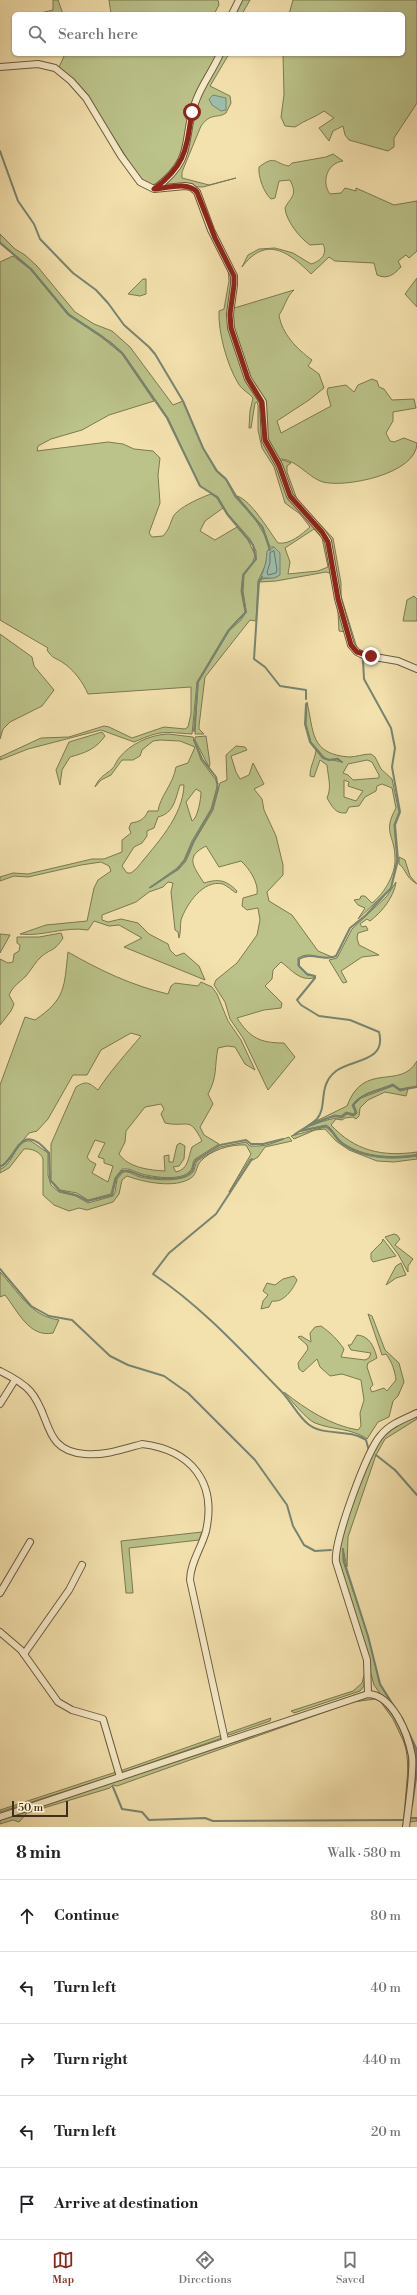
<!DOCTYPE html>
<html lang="en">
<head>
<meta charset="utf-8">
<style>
	:root { --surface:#fff; --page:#f6f6f6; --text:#202124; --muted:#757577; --line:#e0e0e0; --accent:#8f2418 }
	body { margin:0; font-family:"Libre Bodoni",serif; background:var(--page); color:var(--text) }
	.scale { position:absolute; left:12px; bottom:10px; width:56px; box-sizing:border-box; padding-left:4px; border:2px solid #3f2f1a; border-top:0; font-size:11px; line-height:14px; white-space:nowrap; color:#3f2f1a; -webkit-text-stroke:3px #f8ecca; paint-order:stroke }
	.stop { position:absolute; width:12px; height:12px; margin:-9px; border:3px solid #8f2418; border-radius:50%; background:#fff }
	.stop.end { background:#8f2418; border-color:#fff; box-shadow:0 1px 4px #0008 }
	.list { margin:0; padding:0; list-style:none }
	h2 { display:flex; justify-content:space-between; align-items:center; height:52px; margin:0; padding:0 16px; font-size:17px }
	h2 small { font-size:13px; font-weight:400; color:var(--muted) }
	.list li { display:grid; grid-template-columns:26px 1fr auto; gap:12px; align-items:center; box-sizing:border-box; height:72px; padding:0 16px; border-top:1px solid var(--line) }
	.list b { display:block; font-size:15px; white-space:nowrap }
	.list em { font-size:13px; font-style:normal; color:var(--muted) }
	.icon { flex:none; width:22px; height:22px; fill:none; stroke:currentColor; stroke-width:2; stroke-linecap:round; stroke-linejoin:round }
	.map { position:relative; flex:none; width:417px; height:1827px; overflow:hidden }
	.search { position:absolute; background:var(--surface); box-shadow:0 1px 3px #0004; left:12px; right:12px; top:12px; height:44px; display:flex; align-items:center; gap:10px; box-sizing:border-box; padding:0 14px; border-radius:6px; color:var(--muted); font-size:15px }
	.sheet { height:412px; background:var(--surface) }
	nav { display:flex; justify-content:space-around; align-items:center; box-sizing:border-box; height:56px; border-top:1px solid var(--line); background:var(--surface); font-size:11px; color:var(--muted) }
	nav a { display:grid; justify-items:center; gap:2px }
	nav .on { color:var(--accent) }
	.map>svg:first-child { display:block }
	.green { fill:#bbc38a; stroke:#7d7952; fill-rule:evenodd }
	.water { fill:#9cbeac; stroke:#778572 }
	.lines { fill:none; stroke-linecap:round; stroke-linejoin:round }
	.shore { stroke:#6e7663; stroke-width:1 }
	.stream { stroke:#778572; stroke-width:2 }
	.street-casing { stroke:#6c5c3f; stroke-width:8 }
	.street { stroke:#f8ecca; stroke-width:6 }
	.route { stroke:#8f2418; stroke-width:5 }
</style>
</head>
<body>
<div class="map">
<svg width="417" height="1827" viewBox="0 0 417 1827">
	<rect width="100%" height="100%" fill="#f4e2ae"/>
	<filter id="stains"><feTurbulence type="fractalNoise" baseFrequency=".005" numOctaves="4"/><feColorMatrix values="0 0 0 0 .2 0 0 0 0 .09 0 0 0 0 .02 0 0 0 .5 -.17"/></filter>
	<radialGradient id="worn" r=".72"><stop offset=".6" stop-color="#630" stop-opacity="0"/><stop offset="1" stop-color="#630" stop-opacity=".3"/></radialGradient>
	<g class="green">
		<path d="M 53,0 L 58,0 L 63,14 L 36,14 L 53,10 Z"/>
		<path d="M 109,0 L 218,0 L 219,5 L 214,14 L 111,14 Z"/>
		<path d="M 240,0 L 250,0 L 242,14 L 234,14 Z"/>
		<path d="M 293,0 L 417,0 L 417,103 L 394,138 L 394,147 L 388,151 L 349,140 L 345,135 L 343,126 L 333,131 L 329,141 L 319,128 L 334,118 L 324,111 C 314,118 305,120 295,127 L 285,126 L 281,117 L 284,95 L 283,54 L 403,54 L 403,14 L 289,14 Z"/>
		<path d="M 65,54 L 218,54 L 201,88 L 185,146 L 175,169 L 156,184 L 151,185 L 139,177 L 87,96 L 59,67 Z"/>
		<path d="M 221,54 L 229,54 L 210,86 L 230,96 L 231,103 L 226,113 C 217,119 211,112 201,126 L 182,172 L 182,178 L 209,185 L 236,178 L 203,187 L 160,186 L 176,171 L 196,103 Z"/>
		<path d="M 333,154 L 343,161 C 327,163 321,182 330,194 L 341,193 L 345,188 L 356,191 L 356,188 L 394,205 L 417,201 L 417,251 L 409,258 L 406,255 L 398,261 L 401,267 C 394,274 388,280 377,275 L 374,263 L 335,261 L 329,257 L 311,274 C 289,252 266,235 242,267 L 248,255 L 259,249 L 275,248 L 293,253 L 311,264 C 321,261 328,254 323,244 L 310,245 C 300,238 286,221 285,208 C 291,196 298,196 290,180 L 279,181 L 275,198 L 271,199 C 264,193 258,177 259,167 C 276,154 275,164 289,166 L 292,163 L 326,157 Z"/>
		<path d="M 0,234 L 15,249 L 25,255 L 37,266 L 75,312 L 94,324 L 112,331 L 130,347 L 173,405 L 183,401 L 203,448 L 216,471 L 226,480 L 235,497 L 255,519 L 267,539 L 269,548 L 265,566 L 258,581 L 256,621 L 250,620 L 205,677 L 199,726 L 199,729 L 204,734 L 195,734 L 198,682 L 229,631 L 241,620 L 246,612 L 243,591 L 244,575 L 256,559 L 256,551 L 250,539 L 228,514 L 218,497 L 200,486 L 168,418 L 123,353 L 101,335 L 69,314 L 31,269 L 0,242 Z"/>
		<path d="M 13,256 L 30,269 L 68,315 L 100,336 L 122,354 L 154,401 L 109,415 L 82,430 L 51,439 L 38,446 L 37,451 L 108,442 L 123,444 L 134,449 L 153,451 L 160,458 L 158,475 L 160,503 L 149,533 L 152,537 L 163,536 C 169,530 170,524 173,517 C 177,508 202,497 211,494 L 217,498 L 223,508 L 205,521 L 200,531 L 215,540 L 237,527 L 248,540 L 255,555 L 253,562 L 243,575 L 241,591 L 245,612 L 228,630 L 197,682 L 192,734 C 162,732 162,730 134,742 L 101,730 L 28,749 L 0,760 L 0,757 L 41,738 L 69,737 L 104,726 L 109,727 L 132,738 L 164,727 L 185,729 L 188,727 L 191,714 L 191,687 L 88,694 C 83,682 73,669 62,662 C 54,657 53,659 47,650 L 48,648 L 0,620 L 0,262 Z"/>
		<path d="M 228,267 L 233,276 L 229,302 L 234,342 L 260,397 L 263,428 L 283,482 L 325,537 L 346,632 L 339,631 L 338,612 L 330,573 L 326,572 L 276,581 L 260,582 L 262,579 L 277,577 L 274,547 L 270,547 L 263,527 L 237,496 C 251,500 269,531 278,543 C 290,545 302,534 310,527 L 300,514 L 285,503 L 274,467 L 262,448 L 258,430 L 258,405 L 257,402 L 255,403 L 251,428 L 249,428 L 250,411 L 253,398 C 249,393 241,389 238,383 C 227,365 218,332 219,311 L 224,309 L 229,281 ZM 314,529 L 322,538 L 328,567 L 318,571 L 288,574 L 290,562 L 285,548 Z"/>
		<path d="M 417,278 L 417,307 L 405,294 Z"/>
		<path d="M 143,279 L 146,279 L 146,294 L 140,296 L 128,294 Z"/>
		<path d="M 294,290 C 286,297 285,307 279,315 C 282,334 297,349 312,360 L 308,366 L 319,374 L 324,388 L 309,400 L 277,421 L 281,433 L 331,406 L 327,392 L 328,388 L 346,385 L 354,392 L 358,385 L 372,379 L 377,381 L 379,387 L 384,389 L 392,400 L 414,399 L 416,408 L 393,412 L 393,421 L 386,433 L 390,441 L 394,442 L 404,438 L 417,443 C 417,474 345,488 323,482 C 307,477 296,458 278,459 L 266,440 L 265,409 L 249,378 L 236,342 L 231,309 Z"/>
		<path d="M 283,460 L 291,463 L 287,466 L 287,472 L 298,502 L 333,538 L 341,583 L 341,596 L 357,648 C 366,658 387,656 399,660 C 406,661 411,664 417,667 L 417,668 L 398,660 L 363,654 L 354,648 L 341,607 L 329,541 L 323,531 L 290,495 L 278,461 Z"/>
		<path d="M 414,596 L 417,599 L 417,621 L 403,621 L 407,600 Z"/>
		<path d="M 0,634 L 32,657 L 34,666 L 54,690 L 42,706 L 10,722 L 3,729 L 0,739 Z"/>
		<path d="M 307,702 C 314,732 310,754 349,757 C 356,757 363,754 371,754 L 375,757 L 381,769 L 392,779 L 399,812 L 394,825 L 397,860 L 391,888 L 358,919 L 365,908 L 358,905 L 354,900 L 360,899 L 361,896 L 365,896 L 372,903 C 384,894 396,874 395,858 C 395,835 382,833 396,808 L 392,788 L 382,784 L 377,786 L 376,791 L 365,797 L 359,806 L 349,807 L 346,813 C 335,814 332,806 327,798 C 332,787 328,777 327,765 L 320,760 L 314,777 L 310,776 C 310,765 316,758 316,748 L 323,758 L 342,762 L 338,758 L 329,760 L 324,757 L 311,742 L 306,724 ZM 367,760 L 372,762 L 379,775 L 379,778 L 353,780 L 348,775 L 343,773 L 348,764 ZM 344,780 L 349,782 L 348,786 L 363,791 L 356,801 L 344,797 Z"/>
		<path d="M 102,732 L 105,736 C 96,749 85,753 70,757 L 62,770 L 60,785 L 56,770 L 69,742 Z"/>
		<path d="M 168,734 L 193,737 L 201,760 L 218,783 L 211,809 L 192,841 L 184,860 L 177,868 L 149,888 L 179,869 L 186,861 L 194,842 L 213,810 L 220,783 L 227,780 L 226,755 L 236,746 L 245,747 L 247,750 L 231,756 L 236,772 L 240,779 L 249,775 L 253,763 L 264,784 L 254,789 L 262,799 L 264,810 L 276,836 L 283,865 L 283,875 L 267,892 L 269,901 L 292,915 L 318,951 L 332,957 C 321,961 311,950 298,958 L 298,966 L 307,975 L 314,976 L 314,978 C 299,981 292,970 281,962 L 273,970 L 272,979 L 265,986 L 282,1003 L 281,1008 L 264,1010 L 237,1018 C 250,1038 260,1043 284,1043 L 295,1057 L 268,1090 L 243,1038 L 230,1019 L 225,1002 L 214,985 L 216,980 L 237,963 L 257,935 L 260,920 L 258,908 L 247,910 L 242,906 L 243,898 L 257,894 C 259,883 249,868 241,861 L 219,867 L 206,846 C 184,857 194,867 204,883 C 218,879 225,879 237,891 L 236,893 C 232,890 227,886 223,884 C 203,879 186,905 181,920 C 180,926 181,932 179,938 L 178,932 L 175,930 L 171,892 L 173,883 L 168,882 L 163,887 L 149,892 L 136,902 L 102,915 L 102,920 L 108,922 L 121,919 L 138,923 L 149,934 L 168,944 L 170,950 L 176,956 L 184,953 L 199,966 L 205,980 L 124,947 L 142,938 L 119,925 L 109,926 L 94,921 L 88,930 C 64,926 43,937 20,934 L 46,925 L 87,921 L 94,888 L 98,880 L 111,871 L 109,866 L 101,862 L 81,865 L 28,877 L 14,876 L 0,881 L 0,877 L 13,873 L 28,874 L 92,859 L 104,859 L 122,852 L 122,840 L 131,833 L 129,828 L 131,823 C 139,822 145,819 148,811 L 158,811 C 160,796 173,785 176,767 L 188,763 L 195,747 L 180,741 L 160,740 L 153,741 L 142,750 L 140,756 L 133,760 L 122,760 L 111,775 L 101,780 L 95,787 C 99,777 105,775 112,769 C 115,766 116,762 119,758 C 130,744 149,735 168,734 ZM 180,785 L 184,785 C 183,817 156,844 137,868 L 131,873 L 127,873 L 122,866 L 134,847 L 142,843 L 147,836 L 147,831 L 154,828 L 158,817 C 174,813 175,800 180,785 ZM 196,789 L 201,792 C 201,798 198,818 192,821 L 186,802 Z"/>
		<path d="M 206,736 L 210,764 L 209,767 L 195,740 L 195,737 Z"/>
		<path d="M 399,857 L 405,860 L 410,876 L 417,884 C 404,876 407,870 399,864 Z"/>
		<path d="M 396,882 C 394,897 382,912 370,921 L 367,919 L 360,924 L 362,927 L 366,926 L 368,930 L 358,933 L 357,938 L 359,945 L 379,955 L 362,957 L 341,971 L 347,982 L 343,983 L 329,960 L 337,958 L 352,929 L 387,896 Z"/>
		<path d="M 61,933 L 63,938 C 54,952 52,948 42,956 C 35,962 32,969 26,976 C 20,982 13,986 9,995 L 14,1004 L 11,1011 L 0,1025 L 0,959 L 8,963 L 13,962 L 14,954 L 19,951 L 20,945 L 17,943 L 17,937 L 39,937 Z"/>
		<path d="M 0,934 L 10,935 L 0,953 Z"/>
		<path d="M 68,952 C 99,970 133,986 168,994 L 171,986 L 175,983 L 198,986 L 201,982 L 212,987 L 217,994 L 228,1021 L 241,1040 L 255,1070 L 245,1064 L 235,1047 L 227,1046 L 218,1048 C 214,1067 218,1076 208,1094 L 213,1104 L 200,1127 L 204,1135 L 219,1144 L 195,1159 C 192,1162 193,1167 191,1170 C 182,1182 154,1177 142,1174 C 134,1172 131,1168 122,1169 L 115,1178 L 111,1194 L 88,1200 L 77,1193 L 60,1190 L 51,1180 L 51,1144 L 76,1087 C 87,1080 89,1083 98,1090 C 111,1070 126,1054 141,1036 L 131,1033 L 101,1050 L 87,1075 L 73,1075 L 48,1119 L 37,1131 L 29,1133 L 4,1164 L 0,1166 L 0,1085 L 25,1017 L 35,1020 C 66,999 64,987 68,952 ZM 161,1104 L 164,1109 L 161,1114 L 165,1123 C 188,1128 189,1115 202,1141 L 192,1147 C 188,1157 189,1169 176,1172 L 173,1167 L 179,1166 L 184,1159 L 185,1146 L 180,1143 L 177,1145 L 173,1162 L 169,1162 L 169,1155 L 164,1156 L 165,1171 C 149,1170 129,1168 119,1154 L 125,1142 L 126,1131 L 145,1107 ZM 95,1140 L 105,1143 L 98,1157 L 104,1159 L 104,1163 L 113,1166 L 108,1182 L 92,1173 L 96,1164 L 90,1161 L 87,1157 Z"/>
		<path d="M 417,1061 L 417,1086 L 400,1089 L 393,1084 C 379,1090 362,1092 352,1105 L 355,1112 L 354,1114 L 346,1112 L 341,1116 L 335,1115 L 310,1124 L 347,1106 C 364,1060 400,1091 417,1061 Z"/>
		<path d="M 393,1086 L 400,1091 L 408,1089 L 406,1096 L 385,1092 L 368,1100 L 360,1108 L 359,1116 L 356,1119 L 353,1117 L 345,1118 L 342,1120 L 336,1119 L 331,1125 C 355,1151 382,1157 417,1152 L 417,1155 C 392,1158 365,1158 343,1143 C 336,1139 334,1129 326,1125 L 302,1130 C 308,1126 335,1116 342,1118 L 347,1114 L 354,1116 L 357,1113 L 354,1105 L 361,1098 Z"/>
		<path d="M 325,1127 C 333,1130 335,1140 342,1144 C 364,1159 392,1160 417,1156 L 417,1159 L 394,1162 L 377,1161 L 349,1150 L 336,1141 L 325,1129 L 315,1130 L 294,1139 L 291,1136 Z"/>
		<path d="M 289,1137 L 292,1141 L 265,1147 L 258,1157 L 253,1160 L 250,1159 L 229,1192 L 251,1154 L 246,1145 C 231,1144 210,1150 200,1162 C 196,1167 197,1174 191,1178 C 175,1189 143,1182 127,1176 L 122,1180 L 119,1194 L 113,1202 L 87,1210 L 79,1208 L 69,1211 L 54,1205 L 43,1195 L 43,1159 C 41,1152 31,1148 24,1149 L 9,1168 L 0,1173 L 0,1169 C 13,1166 16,1138 31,1141 L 48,1153 L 48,1175 L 51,1185 L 59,1192 L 76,1196 L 88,1203 L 113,1196 L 115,1192 L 117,1179 L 123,1172 C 131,1171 133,1175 140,1177 C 153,1180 184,1183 193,1172 C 195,1169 195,1164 197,1161 L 220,1147 L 246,1142 L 250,1146 C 269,1147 274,1142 289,1137 Z"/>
		<path d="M 394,1234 L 397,1235 L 400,1239 L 395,1245 L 413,1259 L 408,1266 L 408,1272 L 398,1254 L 385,1237 Z"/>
		<path d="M 383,1239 L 396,1256 L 373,1262 L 371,1259 L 371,1253 L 382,1242 Z"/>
		<path d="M 401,1263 L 406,1275 L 396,1278 L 386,1285 L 396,1266 Z"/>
		<path d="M 0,1272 C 18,1291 30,1316 59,1320 L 53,1333 C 29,1338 18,1311 5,1295 L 0,1297 Z"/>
		<path d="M 294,1276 L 297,1280 C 293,1289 284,1303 272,1301 L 269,1307 L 261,1309 L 263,1301 L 268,1295 L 263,1291 L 267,1283 L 275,1285 L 283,1279 Z"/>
		<path d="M 368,1314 L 372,1316 L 385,1350 L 399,1363 L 404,1382 L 398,1396 L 393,1401 L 389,1417 L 378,1422 L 367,1439 C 352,1428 332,1430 315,1423 C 307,1420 290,1399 284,1392 C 307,1410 330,1425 358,1430 L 361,1426 L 360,1413 L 364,1400 L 361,1380 L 342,1374 L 330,1376 L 320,1367 L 317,1359 L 303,1372 L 299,1369 L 298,1363 L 308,1349 L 307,1345 L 298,1337 L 301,1336 L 311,1342 L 310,1333 L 315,1327 L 321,1326 C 331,1333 337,1339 344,1349 L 341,1357 L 365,1360 L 369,1358 L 371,1353 L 351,1350 L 348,1345 L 351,1345 L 357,1335 C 370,1336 374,1347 377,1358 L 368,1363 L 367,1367 L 373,1385 L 370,1388 L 372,1392 L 384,1388 L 387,1391 L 396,1380 C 395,1371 392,1362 386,1354 L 382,1355 Z"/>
		<path d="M 417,1415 L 417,1419 L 385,1439 L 376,1455 L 348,1537 L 347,1567 L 343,1549 L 343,1561 L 368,1636 L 380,1685 L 398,1713 L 416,1751 L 416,1771 L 410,1818 L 417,1818 L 417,1821 L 409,1822 L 411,1750 L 387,1703 L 374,1685 L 339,1560 L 340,1539 L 368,1460 L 386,1432 Z"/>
		<path d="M 202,1532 L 199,1540 L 129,1548 L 133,1593 L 126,1593 L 121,1541 Z"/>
		<path d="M 365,1672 L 364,1686 L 360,1691 L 294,1713 L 291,1711 L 353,1691 L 362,1683 Z"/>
		<path d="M 374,1696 C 417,1730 409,1777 403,1827 L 409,1757 L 403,1740 L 393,1719 L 380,1701 L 375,1699 L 353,1702 L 117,1786 L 113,1785 L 110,1788 L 27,1813 L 19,1822 L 13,1820 L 0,1824 L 0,1819 L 354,1699 Z"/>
		<path d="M 271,1718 L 270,1721 L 229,1735 L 228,1733 Z"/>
		<path d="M 222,1735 L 222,1738 L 121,1773 L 120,1771 Z"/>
		<path d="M 116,1772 L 116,1775 L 0,1812 L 0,1810 Z"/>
	</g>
	<g class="water">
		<path d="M 213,95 L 226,98 L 226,110 L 221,111 L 212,105 L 209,99 Z"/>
		<path d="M 274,547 L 280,553 L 280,575 L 274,578 L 261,578 L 266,562 L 267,551 Z"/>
	</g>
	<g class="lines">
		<path class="shore" d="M 274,551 L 277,570 L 276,573 L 268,575 L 267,572 L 270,563 L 270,553 Z"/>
		<g class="stream">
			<path d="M 0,151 L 18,201 L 34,224 L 40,239 L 73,273 L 96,290 L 108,303 L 124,325 L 149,347 L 155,354 L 183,401 L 203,448 L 217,471 L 226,479 L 236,496 L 262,527 L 270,550"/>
			<path d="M 0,243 L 31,269 L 69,315 L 111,343 L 122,353 L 167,418 L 200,486 L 217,497 L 227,514 L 253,545 L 256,559 L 243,575 L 242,591 L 246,612 L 229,630 L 198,682 L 194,731"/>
			<path d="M 262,577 L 259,581 L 254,659 L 265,667 L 280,686 L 306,690 L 306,699"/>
			<path d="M 306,704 L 305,724 L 310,742 L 323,758 L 329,760 L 337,759 L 342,762"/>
			<path d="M 151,887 L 178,869 L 185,860 L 193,842 L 212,809 L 218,788 L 216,777 L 202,759 L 194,740"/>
			<path d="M 309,1125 C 319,1124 332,1113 342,1117 L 346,1113 L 354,1115 L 356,1112 L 353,1105 C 362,1092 380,1091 393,1085 L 400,1090 L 417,1087"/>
			<path d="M 301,1131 L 326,1126 C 333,1130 336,1139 343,1144 C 364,1159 392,1159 417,1155"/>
			<path d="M 294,1135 C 301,1130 312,1124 317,1119 C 328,1106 317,1086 336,1071 C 352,1059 387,1062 379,1032 L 350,1020 L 319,1016 L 301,1005 L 297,1000 L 315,978 L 315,976 L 307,974 L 299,966 L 299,959 C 312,951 324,962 336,956 L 350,928 L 366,915 L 391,888 L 398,860 L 395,825 L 400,812 L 392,767 L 395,748 L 391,728 L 364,679 L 363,660"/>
			<path d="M 252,1159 L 216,1214 L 169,1253 L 153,1274 C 202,1307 240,1349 281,1391 C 290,1400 298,1416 308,1424 C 324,1437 348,1428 366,1440 L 369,1451"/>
			<path d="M 0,1167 C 16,1162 19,1117 49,1153 L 50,1180 L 60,1191 L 76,1195 L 88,1201 L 112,1195 L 116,1178 L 122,1171 C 131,1169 134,1174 143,1176 C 155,1178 183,1183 192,1171 C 194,1168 193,1163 196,1160 L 220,1145 L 246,1140 L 251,1144 L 263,1144 L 283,1139"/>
			<path d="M 0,1269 L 31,1306 L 49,1316 L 72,1320 L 110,1356 L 128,1365 L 164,1376 L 188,1393 L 255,1460 L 287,1505 L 293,1526 L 304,1545 L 315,1551 L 331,1550"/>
			<path d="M 376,1455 L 395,1470 L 417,1495"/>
			<path d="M 343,1549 L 344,1561 L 368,1636 L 380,1684 L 395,1708"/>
			<path d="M 402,1718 L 417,1750 L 417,1771 L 412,1806"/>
			<path d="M 113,1787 L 122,1809 L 142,1812 L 149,1820 L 205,1818 L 213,1821 L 403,1820"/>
			<path d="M 410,1816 L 410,1818 L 417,1818"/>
		</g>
		<g class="street-casing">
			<g id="street">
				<path d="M 232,14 L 239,0"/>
				<path d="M 0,67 L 38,64 L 55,68 L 71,81 L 86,98 L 121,156 L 140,182 L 154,189 L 185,186 L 191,187 L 197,192 L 211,230 L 234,276 L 234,285 L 230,314 L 231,328 L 248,379 L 263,402 L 265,440 L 279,465 L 290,496 L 322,532 L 328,541 L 338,599 L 351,645 L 357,652 L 363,655 L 398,661 L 417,669"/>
				<path d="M 156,188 C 198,156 180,139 197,98 C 203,83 213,70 220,54"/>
				<path d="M 0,1371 C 10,1376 23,1383 30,1391 C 52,1416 42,1451 85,1454 C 104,1456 124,1449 142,1444 C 191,1450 217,1482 206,1531 C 202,1547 190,1563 190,1580 L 225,1740"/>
				<path d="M 0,1404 L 15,1380"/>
				<path d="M 0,1593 L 30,1542"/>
				<path d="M 0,1632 L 21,1650 L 58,1702 L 72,1710 L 103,1719 L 120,1777"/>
				<path d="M 24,1654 L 69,1590 L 82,1565"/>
				<path d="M 368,1694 L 367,1660 L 336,1562 C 333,1543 367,1450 381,1435 C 390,1424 404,1419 417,1413"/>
				<path d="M 0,1817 L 368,1694 C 393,1695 408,1734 412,1756 C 414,1769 408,1812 406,1827"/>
			</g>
		</g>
		<use href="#street" class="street"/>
	</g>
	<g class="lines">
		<path class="route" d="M 192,112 C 186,150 186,165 154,189 C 167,188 187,181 197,192 L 215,238 L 234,276 L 234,285 L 230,314 L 231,328 L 248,379 L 262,402 L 265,440 L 279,465 L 290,496 L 322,532 L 328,542 L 338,599 L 351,645 L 357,652 L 371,656"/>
	</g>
	<rect width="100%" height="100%" filter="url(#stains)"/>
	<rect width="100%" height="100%" fill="url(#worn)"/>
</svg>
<div class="scale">50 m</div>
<div class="stop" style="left:192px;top:112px"></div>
<div class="stop end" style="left:371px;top:656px"></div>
<div class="search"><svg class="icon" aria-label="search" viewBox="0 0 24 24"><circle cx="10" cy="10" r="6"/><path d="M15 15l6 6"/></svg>Search here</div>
</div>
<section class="sheet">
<h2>8 min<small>Walk · 580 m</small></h2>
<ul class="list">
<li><svg class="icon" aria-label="ahead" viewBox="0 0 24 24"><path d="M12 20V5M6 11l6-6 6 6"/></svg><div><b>Continue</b></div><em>80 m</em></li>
<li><svg class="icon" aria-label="left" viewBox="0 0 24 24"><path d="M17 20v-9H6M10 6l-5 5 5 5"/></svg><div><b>Turn left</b></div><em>40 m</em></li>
<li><svg class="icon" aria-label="right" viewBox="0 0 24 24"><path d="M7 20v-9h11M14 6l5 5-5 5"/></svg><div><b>Turn right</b></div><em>440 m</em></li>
<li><svg class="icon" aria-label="left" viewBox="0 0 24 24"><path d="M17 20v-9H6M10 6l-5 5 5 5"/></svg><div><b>Turn left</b></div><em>20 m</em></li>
<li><svg class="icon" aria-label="arrive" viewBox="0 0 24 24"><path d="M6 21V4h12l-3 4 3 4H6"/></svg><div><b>Arrive at destination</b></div></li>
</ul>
</section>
<nav>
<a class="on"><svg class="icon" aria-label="map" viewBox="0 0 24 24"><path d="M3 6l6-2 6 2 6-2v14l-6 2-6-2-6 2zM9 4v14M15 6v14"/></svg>Map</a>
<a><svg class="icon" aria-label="directions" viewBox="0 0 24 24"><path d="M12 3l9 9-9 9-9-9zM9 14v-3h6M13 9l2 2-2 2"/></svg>Directions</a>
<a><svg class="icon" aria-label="saved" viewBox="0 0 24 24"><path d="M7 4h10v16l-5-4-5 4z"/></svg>Saved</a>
</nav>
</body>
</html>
